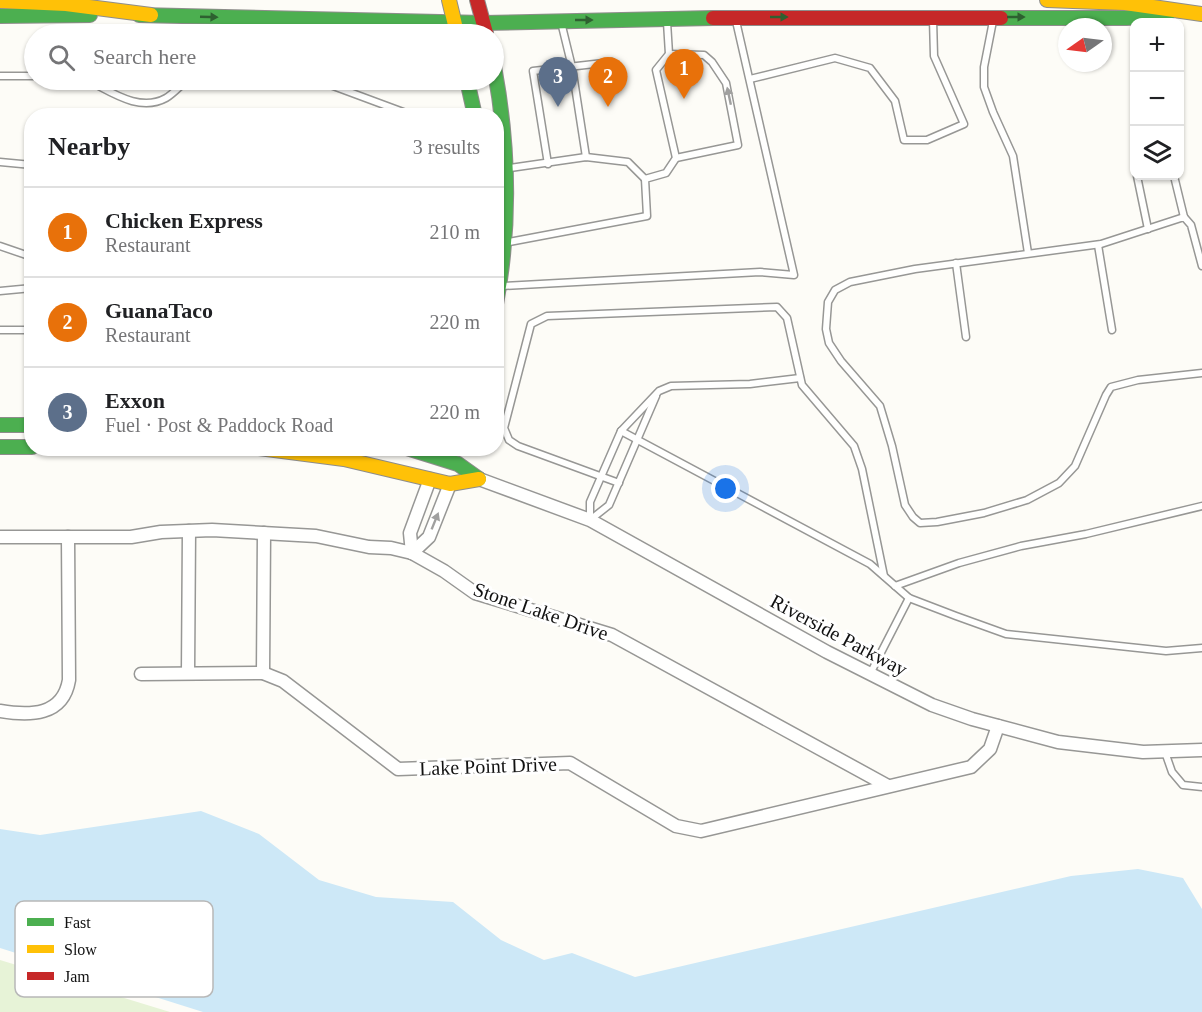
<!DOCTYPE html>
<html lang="en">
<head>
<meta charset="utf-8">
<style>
	:root { --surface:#fff; --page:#f2f2f2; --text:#202124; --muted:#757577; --line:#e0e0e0; --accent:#d93025 }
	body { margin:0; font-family:Georgia,serif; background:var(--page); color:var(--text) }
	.controls { position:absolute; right:18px; top:18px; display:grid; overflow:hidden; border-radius:12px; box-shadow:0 2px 4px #0004 }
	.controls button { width:54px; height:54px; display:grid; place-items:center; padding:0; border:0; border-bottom:2px solid var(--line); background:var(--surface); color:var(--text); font:30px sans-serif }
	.compass { position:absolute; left:1058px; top:18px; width:54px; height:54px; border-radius:50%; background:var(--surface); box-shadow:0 2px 4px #0004; rotate:256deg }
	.you { position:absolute; left:726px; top:489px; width:21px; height:21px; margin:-15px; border:4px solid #fff; border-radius:50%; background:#1a73e8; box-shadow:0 0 0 9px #1a73e833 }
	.badge { display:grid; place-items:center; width:39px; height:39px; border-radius:50%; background:var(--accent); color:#fff; font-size:20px; font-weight:700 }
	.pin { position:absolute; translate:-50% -50px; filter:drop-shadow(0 2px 3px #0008) }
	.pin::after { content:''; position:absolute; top:32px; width:21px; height:18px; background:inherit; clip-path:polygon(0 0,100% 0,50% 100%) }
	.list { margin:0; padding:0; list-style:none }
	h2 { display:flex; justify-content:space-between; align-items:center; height:78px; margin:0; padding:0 24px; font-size:26px }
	h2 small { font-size:20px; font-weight:400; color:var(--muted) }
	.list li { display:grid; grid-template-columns:39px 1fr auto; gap:18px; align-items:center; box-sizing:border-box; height:90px; padding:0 24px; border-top:2px solid var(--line) }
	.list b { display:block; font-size:22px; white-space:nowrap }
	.list p { margin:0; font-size:20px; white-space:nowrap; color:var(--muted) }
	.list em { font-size:20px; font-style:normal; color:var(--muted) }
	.icon { flex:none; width:33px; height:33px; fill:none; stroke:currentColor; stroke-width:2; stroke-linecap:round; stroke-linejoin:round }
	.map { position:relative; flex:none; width:1202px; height:1012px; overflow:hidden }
	.search { position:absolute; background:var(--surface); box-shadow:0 2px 4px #0004; left:24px; top:24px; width:480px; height:66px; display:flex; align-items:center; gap:15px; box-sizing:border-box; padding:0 21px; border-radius:33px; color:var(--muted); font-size:22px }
	.panel { position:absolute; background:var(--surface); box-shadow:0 2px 4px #0004; left:24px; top:108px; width:480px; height:348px; border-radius:24px }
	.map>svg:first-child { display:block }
	.green { fill:#e7f3d7 }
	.water { fill:#cde8f7 }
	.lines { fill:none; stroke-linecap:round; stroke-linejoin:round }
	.lane-casing { stroke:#979795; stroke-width:9 }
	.street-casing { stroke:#979795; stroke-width:15 }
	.fast-casing { stroke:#8e8d8b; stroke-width:16 }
	.slow-casing { stroke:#8e8d8b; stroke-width:16 }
	.jam-casing { stroke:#8e8d8b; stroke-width:16 }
	.lane { stroke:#fffffe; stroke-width:6 }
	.street { stroke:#fffffe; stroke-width:12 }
	.fast { stroke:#4caf50; stroke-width:14 }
	.slow { stroke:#ffc107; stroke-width:14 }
	.jam { stroke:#c62828; stroke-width:14 }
	.oneway { fill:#2e6030 }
	.oneway2 { fill:#a0a09f }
	.labels { text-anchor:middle; stroke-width:6; stroke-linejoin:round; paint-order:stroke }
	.street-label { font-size:20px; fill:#111; stroke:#fff }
	.key { fill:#fff; stroke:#b8b8b8; stroke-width:1.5 }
	.key-label { font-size:16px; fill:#111 }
</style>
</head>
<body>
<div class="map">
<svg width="1202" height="1012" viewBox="0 0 1202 1012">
	<rect width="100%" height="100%" fill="#fdfcf7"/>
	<path class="green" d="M 0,960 L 170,1012 L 0,1012 Z"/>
	<path class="water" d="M 201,811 L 259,834 L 319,880 L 376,897 L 453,902 L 501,940 L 544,960 L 572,953 L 635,977 L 1071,876 L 1138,869 L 1183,878 L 1202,909 L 1202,1012 L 203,1012 L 0,948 L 0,829 L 40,835 Z"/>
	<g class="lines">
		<g class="lane-casing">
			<g id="lane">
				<path d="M 993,21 L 984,67 L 984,87 L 993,112 L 1013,156 L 1028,253"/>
				<path d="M 561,22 L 572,67 L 586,157"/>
				<path d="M 669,54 L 704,55 L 712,62 L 726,83 L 738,145 L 676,158"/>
				<path d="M 0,76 L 34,76"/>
				<path d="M 750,79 L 835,58 L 870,68 L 895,101 L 904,140 L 927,140 L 964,124 L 934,56 L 933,19"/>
				<path d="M 87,80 C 110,91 139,113 166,98 C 173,94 180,86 187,80"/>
				<path d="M 317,80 L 414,116"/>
				<path d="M 0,162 L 32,165"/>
				<path d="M 548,164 L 533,71 L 612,62"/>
				<path d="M 510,168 L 586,157 L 628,162 L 645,179"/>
				<path d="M 1137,176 L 1148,229"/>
				<path d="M 1174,176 L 1184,217"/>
				<path d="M 509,242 L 647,216 L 645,179 L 666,173 L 676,158 L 656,70 L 669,54 L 667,22"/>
				<path d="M 1098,245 L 1112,330"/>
				<path d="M 0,246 L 32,257"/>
				<path d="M 956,263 L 966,337"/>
				<path d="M 1202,266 L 1191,225 L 1184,217 L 1101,244 L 915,269 L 850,282 L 835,290 L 828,302 L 826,329 L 829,343 L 841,361 L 880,406 L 892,446 L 905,505 L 913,517 L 920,523 L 937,522 L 984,513 L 1027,500 L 1059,483 L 1075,466 L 1106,395 L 1111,387 L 1138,380 L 1202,373"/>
				<path d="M 502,286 L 760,272 L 794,275 L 736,21"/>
				<path d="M 0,291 L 32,288"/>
				<path d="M 0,330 L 32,330"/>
				<path d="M 621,431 L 870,564 L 909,598 L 956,616 L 1006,634 L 1166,651 L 1202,648"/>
				<path d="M 619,483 L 518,446 L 509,440 L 504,428 L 531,324 L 547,316 L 777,307 L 787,318 L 802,385 L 854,446 L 862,469 L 884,576"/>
				<path d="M 590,520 L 590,502 L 621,431 L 659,391 L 671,386 L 750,384 L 800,378"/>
				<path d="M 590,520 L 609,505 L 656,396"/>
				<path d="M 895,586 L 959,563 L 1021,546 L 1086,534 L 1202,506"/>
				<path d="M 870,674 L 909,598"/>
				<path d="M 1165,752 L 1172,772 L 1183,785 L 1202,787"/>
			</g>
		</g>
		<g class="street-casing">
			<g id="street">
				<path d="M 479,479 L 590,520 L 827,652 L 932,705 L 972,719 L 1058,742 L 1143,752 L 1202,750"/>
				<path d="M 0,537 L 131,537 L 161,532 L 212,530 L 316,536 L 369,547 L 391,548 L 412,553 L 444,571 L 475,593 L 612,635 L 888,786"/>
				<path d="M 412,553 L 429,537 L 450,484"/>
				<path d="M 412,553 L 410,533 L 430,479"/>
				<path d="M 188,673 L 189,531"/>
				<path d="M 263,673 L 264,533"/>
				<path d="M 141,674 L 263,673 L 283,681 L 398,769 L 570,763 L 676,826 L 701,831 L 971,767 L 990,749 L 998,726"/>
				<path d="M 0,711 C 30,716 63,716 69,680 L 68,537"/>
			</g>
		</g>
		<g class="fast-casing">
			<g id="fast">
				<path d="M 139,15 L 484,23 L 713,18"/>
				<path d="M 0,16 L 90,15"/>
				<path d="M 1001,18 L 1126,18 L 1167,16"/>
				<path d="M 494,66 C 509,146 511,224 496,304"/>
				<path d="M 467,80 L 475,116"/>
				<path d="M 0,425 L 32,425"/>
				<path d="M 0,447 L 32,447"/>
				<path d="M 407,448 L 458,464 L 479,479"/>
			</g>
		</g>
		<g class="slow-casing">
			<g id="slow">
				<path d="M 449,0 L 457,33"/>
				<path d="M 1047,0 L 1125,3 L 1202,14"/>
				<path d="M 0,1 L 66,4 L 151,15"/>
				<path d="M 259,448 L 344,459 L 450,484 L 479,479"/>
			</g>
		</g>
		<g class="jam-casing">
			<g id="jam">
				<path d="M 477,0 L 486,33"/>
				<path d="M 713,18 L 1001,18"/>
			</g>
		</g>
		<use href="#lane" class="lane"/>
		<use href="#street" class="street"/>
		<use href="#fast" class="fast"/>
		<use href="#slow" class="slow"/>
		<use href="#jam" class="jam"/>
	</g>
	<defs><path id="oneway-solid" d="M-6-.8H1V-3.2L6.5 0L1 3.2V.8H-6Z" transform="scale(1.5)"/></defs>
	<g class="oneway">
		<use href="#oneway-solid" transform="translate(209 17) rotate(2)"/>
		<use href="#oneway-solid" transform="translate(779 17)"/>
		<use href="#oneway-solid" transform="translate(1016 17)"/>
		<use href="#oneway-solid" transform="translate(584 20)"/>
	</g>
	<g class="oneway2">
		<use href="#oneway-solid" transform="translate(729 96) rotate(-102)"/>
		<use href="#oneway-solid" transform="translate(435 521) rotate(-68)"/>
	</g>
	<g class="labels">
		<g class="street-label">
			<text transform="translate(541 611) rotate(19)" y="7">Stone Lake Drive</text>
			<text transform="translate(839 635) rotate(28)" y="7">Riverside Parkway</text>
			<text transform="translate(488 766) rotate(-2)" y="7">Lake Point Drive</text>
		</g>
	</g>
	<rect x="15" y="901" width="198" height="96" rx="9" class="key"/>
	<rect x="27" y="918" width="27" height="8" fill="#4caf50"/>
	<rect x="27" y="945" width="27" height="8" fill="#ffc107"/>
	<rect x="27" y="972" width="27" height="8" fill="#c62828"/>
	<g class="key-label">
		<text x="64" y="928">Fast</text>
		<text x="64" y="955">Slow</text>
		<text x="64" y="982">Jam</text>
	</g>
</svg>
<div class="controls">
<button>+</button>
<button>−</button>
<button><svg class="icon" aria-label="layers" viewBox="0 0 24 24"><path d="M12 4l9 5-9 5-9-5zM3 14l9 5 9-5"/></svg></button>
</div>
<svg class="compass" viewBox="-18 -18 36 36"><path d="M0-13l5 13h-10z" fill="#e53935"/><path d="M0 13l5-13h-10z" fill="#757577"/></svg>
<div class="you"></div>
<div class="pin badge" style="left:684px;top:99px;background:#e8710a">1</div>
<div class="pin badge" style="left:608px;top:107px;background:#e8710a">2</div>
<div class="pin badge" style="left:558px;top:107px;background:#5c6f8a">3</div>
<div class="search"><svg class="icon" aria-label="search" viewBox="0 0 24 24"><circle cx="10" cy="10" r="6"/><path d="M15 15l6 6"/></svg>Search here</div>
<section class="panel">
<h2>Nearby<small>3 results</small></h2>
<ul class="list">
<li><span class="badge" style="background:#e8710a">1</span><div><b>Chicken Express</b><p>Restaurant</p></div><em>210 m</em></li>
<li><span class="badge" style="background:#e8710a">2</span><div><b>GuanaTaco</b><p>Restaurant</p></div><em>220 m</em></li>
<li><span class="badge" style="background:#5c6f8a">3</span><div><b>Exxon</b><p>Fuel · Post &amp; Paddock Road</p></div><em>220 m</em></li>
</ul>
</section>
</div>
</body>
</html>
